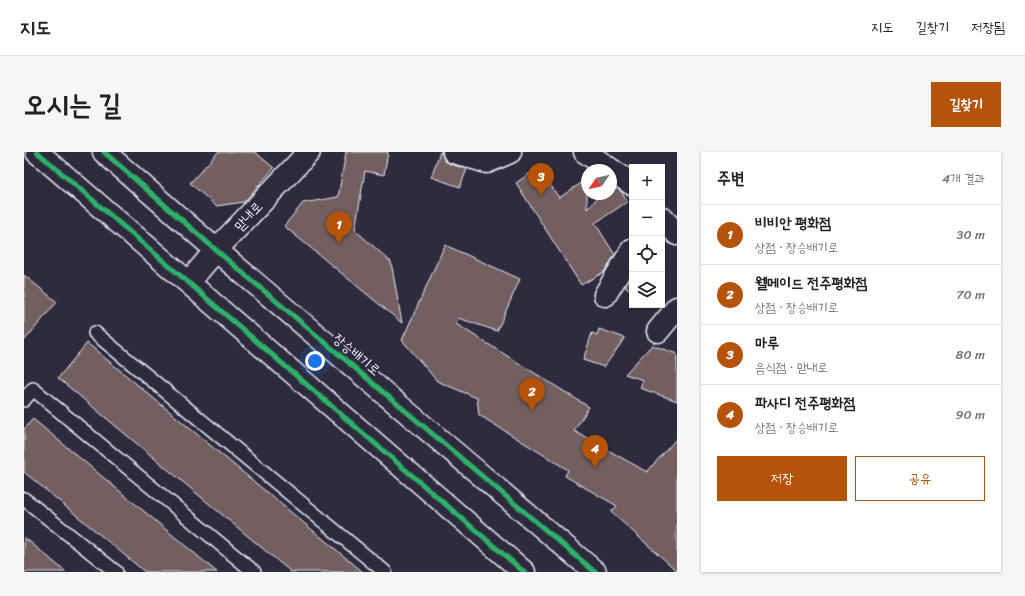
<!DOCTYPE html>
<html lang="ko">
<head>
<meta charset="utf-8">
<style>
	:root { --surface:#fff; --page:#f6f6f6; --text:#222; --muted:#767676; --line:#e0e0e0; --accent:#b45309 }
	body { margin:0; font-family:Sriracha,"Poor Story",sans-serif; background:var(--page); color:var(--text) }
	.controls { position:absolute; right:12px; top:12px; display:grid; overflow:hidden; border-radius:0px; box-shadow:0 1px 3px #0004 }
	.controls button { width:36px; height:36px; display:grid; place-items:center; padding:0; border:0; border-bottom:1px solid var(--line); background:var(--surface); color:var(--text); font:20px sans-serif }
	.compass { position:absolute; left:557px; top:12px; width:36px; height:36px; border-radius:50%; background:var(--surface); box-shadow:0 1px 3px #0004; rotate:236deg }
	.you { position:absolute; left:291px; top:209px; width:14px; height:14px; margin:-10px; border:3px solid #fff; border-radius:50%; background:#1a73e8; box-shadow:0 0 0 6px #1a73e833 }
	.badge { display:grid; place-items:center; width:26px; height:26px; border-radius:50%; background:var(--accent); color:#fff; font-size:13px; font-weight:700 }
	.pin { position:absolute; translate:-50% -33px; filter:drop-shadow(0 1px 2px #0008) }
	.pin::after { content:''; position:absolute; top:21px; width:14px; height:12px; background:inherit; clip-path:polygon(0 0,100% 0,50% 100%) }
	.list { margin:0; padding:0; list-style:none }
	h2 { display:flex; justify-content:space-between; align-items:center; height:52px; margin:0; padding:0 16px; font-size:17px }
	h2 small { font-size:13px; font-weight:400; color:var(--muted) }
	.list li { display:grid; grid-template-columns:26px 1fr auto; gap:12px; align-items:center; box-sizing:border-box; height:60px; padding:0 16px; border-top:1px solid var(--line) }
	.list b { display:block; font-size:15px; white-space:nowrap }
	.list p { margin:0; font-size:13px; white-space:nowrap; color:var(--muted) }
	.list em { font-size:13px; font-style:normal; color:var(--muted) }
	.actions { display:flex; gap:8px; padding:12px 16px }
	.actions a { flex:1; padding:9px 0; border:1px solid var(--accent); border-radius:0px; text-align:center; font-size:14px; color:var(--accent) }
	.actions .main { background:var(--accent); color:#fff }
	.icon { flex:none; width:22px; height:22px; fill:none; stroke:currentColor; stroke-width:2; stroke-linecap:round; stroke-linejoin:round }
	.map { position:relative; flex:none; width:653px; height:420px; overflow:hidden; border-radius:0px }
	header { display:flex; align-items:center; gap:24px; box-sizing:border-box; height:56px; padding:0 20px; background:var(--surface); border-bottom:1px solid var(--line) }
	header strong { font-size:19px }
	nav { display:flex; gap:22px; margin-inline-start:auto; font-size:14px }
	.intro { display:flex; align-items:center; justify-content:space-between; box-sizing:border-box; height:96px; padding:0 24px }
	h1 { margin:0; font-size:28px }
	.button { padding:10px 18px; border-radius:0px; background:var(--accent); color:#fff; font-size:14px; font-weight:700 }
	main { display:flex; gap:24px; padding:0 24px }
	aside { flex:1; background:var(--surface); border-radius:0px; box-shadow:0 1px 3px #0004 }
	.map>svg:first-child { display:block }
	.building { fill:#735e60; stroke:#e8f1f8 }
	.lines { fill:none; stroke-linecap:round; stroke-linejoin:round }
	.lane-casing { stroke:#e8f1f8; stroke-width:16 }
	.street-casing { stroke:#e8f1f8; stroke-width:25 }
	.secondary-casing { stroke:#e8f1f8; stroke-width:25 }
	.lane { stroke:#2f2a3d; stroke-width:13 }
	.street { stroke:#2f2a3d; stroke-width:22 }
	.secondary { stroke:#2f2a3d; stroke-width:22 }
	.cycleway-casing { stroke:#2f2a3d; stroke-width:8 }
	.cycleway { stroke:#2db169; stroke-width:5 }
	.labels { text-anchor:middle; stroke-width:4; stroke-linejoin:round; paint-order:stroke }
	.street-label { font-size:14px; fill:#e8f1f8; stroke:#2f2a3d }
</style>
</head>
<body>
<header>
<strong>지도</strong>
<nav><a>지도</a><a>길찾기</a><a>저장됨</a></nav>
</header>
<div class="intro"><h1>오시는 길</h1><a class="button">길찾기</a></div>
<main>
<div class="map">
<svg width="653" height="420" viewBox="0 0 653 420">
	<rect width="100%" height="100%" fill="#2f2a3d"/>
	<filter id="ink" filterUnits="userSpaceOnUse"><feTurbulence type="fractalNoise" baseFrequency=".025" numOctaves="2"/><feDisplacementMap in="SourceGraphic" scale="8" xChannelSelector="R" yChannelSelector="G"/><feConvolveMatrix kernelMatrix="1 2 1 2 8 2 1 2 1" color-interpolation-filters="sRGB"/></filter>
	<g filter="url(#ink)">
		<g class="building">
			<path d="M 194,0 L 231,0 L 250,16 L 220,50 L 192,54 L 166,31 Z"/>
			<path d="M 322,0 L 364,0 L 360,23 L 341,19 L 331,78 L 367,110 L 378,171 L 260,74 L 279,51 L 314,45 Z"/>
			<path d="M 416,0 L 418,0 L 418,3 L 421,9 L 426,12 L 443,17 L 436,35 L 407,25 Z"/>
			<path d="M 515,15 L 535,46 L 563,27 L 563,57 L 577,42 L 587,42 L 587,33 L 597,39 L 603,50 L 571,71 L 591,103 L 580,120 L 557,133 L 492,31 Z"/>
			<path d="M 421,93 L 496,127 L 473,179 L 434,166 L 432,172 L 565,255 L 550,279 L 623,320 L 653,286 L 653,419 L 587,360 L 593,354 L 541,324 L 544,318 L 455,263 L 453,246 L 413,229 L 378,188 Z"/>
			<path d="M 608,122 L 608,140 L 601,135 Z"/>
			<path d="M 0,123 L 33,150 L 0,189 Z"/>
			<path d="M 575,177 L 601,186 L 580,215 L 559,208 L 568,181 L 573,183 Z"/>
			<path d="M 63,191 L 339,420 L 267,420 L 34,226 Z"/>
			<path d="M 628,193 L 653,202 L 653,249 L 616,236 L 619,228 L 601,222 Z"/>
			<path d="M 9,267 L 193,420 L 121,420 L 0,320 L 0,277 Z"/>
			<path d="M 0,385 L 42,420 L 0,420 Z"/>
		</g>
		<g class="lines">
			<g class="lane-casing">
				<g id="lane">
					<path d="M 71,181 L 361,420"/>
					<path d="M 0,248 L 9,237 L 230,420"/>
					<path d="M 0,347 L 92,420"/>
				</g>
			</g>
			<g class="street-casing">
				<g id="street">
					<path d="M 430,0 L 463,10 L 486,0"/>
					<path d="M 561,0 L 608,32"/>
					<path d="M 638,66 L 653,82"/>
					<path d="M 165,130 L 192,98 L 285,0"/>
					<path d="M 581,143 L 608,98"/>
					<path d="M 634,179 L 653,156"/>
				</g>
			</g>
			<g class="secondary-casing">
				<g id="secondary">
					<path d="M 13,0 L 500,420"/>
					<path d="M 80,0 L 192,98 L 571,420"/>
				</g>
			</g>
			<use href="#lane" class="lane"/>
			<use href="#street" class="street"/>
			<use href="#secondary" class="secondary"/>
			<g class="cycleway-casing">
				<g id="cycleway">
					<path d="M 13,0 L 500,420"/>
					<path d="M 80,0 L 192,98 L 571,420"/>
				</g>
			</g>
			<use href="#cycleway" class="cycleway"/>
		</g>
	</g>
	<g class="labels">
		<g class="street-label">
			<text transform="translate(224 64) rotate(-47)" y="5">맏내로</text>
			<text transform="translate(333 202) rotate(40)" y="5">장승배기로</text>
		</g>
	</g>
</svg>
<div class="controls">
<button>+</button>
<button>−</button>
<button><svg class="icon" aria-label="locate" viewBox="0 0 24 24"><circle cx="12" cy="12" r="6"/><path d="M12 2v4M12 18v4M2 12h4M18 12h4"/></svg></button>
<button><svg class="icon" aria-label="layers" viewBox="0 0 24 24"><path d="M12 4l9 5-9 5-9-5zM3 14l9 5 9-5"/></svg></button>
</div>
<svg class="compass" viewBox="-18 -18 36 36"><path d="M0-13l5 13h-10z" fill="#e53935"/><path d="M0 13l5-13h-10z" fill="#767676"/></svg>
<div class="you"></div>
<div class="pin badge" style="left:315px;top:92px">1</div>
<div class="pin badge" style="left:508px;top:259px">2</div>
<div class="pin badge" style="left:517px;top:44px">3</div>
<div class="pin badge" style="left:571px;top:316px">4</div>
</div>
<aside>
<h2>주변<small>4개 결과</small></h2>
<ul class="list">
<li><span class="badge">1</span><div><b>비비안 평화점</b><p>상점 · 장승배기로</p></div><em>30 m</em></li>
<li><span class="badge">2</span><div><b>웰메이드 전주평화점</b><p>상점 · 장승배기로</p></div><em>70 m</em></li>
<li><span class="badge">3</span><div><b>마루</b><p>음식점 · 맏내로</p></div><em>80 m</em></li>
<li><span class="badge">4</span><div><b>파사디 전주평화점</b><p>상점 · 장승배기로</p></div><em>90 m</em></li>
</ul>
<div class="actions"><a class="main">저장</a><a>공유</a></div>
</aside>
</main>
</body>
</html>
